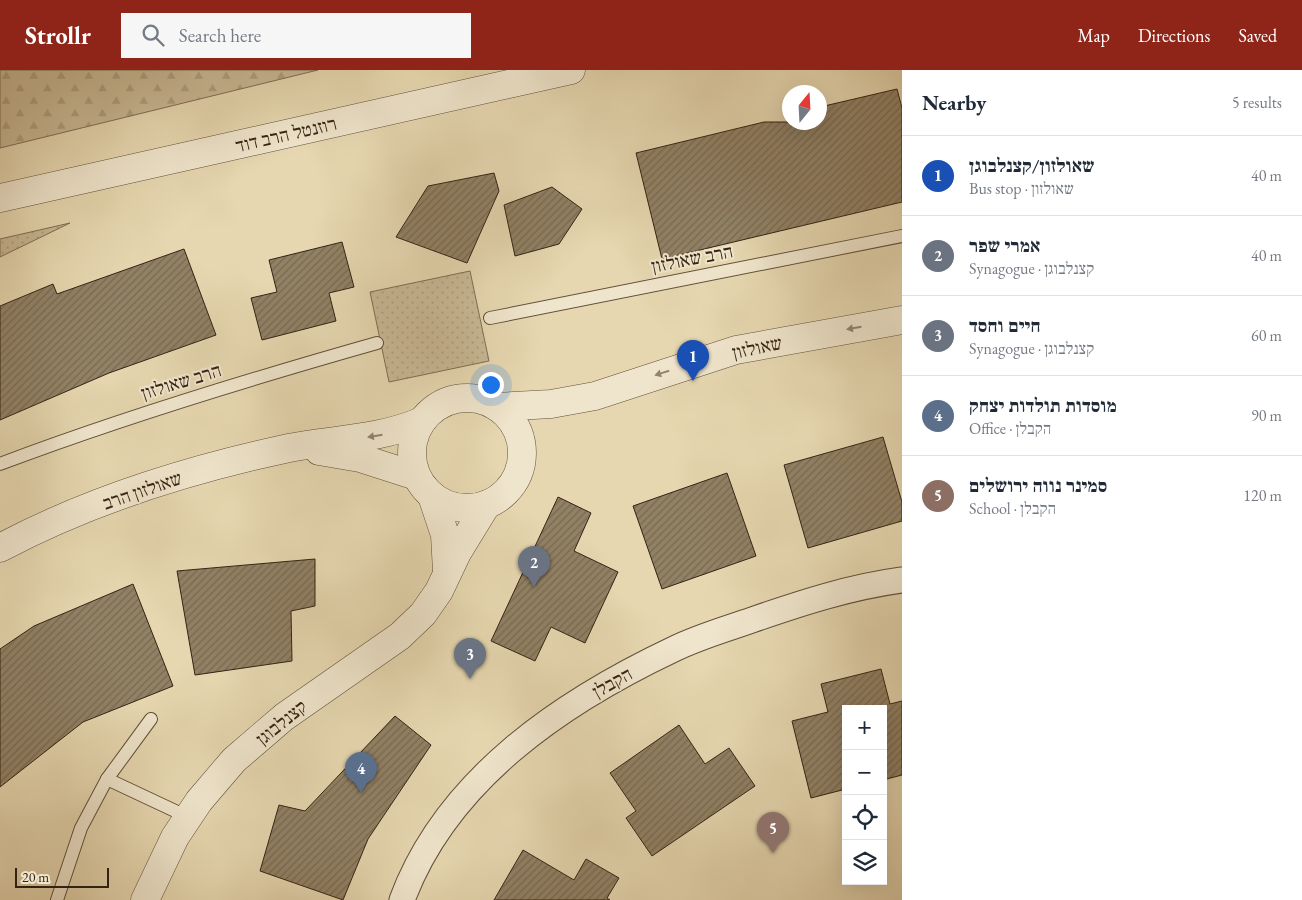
<!DOCTYPE html>
<html lang="en">
<head>
<meta charset="utf-8">
<style>
	:root { --surface:#fff; --page:#f6f6f7; --text:#1f2937; --muted:#747a83; --line:#e0e1e3; --accent:#8f2418 }
	body { margin:0; font-family:"EB Garamond","Frank Ruhl Libre",serif; background:var(--page); color:var(--text) }
	.controls { position:absolute; right:15px; bottom:15px; display:grid; overflow:hidden; border-radius:0px; box-shadow:0 5px 20px #0002 }
	.controls button { width:45px; height:45px; display:grid; place-items:center; padding:0; border:0; border-bottom:1px solid var(--line); background:var(--surface); color:var(--text); font:25px sans-serif }
	.compass { position:absolute; left:782px; top:15px; width:45px; height:45px; border-radius:50%; background:var(--surface); box-shadow:0 5px 20px #0002; rotate:18deg }
	.scale { position:absolute; left:15px; bottom:12px; width:94px; box-sizing:border-box; padding-left:5px; border:2px solid #342313; border-top:0; font-size:14px; line-height:18px; white-space:nowrap; color:#342313; -webkit-text-stroke:4px #efe5cc; paint-order:stroke }
	.you { position:absolute; left:490px; top:314px; width:18px; height:18px; margin:-12px; border:4px solid #fff; border-radius:50%; background:#1a73e8; box-shadow:0 0 0 8px #1a73e833 }
	.badge { display:grid; place-items:center; width:32px; height:32px; border-radius:50%; background:var(--accent); color:#fff; font-size:16px; font-weight:700 }
	.pin { position:absolute; translate:-50% -41px; filter:drop-shadow(0 1px 2px #0008) }
	.pin::after { content:''; position:absolute; top:26px; width:18px; height:15px; background:inherit; clip-path:polygon(0 0,100% 0,50% 100%) }
	.list { margin:0; padding:0; list-style:none }
	h2 { display:flex; justify-content:space-between; align-items:center; height:65px; margin:0; padding:0 20px; font-size:21px }
	h2 small { font-size:16px; font-weight:400; color:var(--muted) }
	.list li { display:grid; grid-template-columns:32px 1fr auto; gap:15px; align-items:center; box-sizing:border-box; height:80px; padding:0 20px; border-top:1px solid var(--line) }
	.list b { display:block; font-size:19px; white-space:nowrap }
	.list p { margin:0; font-size:16px; white-space:nowrap; color:var(--muted) }
	.list em { font-size:16px; font-style:normal; color:var(--muted) }
	.icon { flex:none; width:28px; height:28px; fill:none; stroke:currentColor; stroke-width:2; stroke-linecap:round; stroke-linejoin:round }
	.map { position:relative; flex:none; width:902px; height:830px; overflow:hidden }
	header { display:flex; align-items:center; gap:30px; box-sizing:border-box; height:70px; padding:0 25px; background:var(--accent); color:#fff }
	header strong { font-size:24px }
	nav { display:flex; gap:28px; margin-inline-start:auto; font-size:18px }
	.search { width:350px; height:45px; background:var(--page); display:flex; align-items:center; gap:12px; box-sizing:border-box; padding:0 18px; border-radius:0px; color:var(--muted); font-size:19px }
	main { display:flex }
	aside { flex:1; background:var(--surface) }
	.map>svg:first-child { display:block }
	.forest { fill:url(#forest-firs); stroke:#7e6e54 }
	.park { fill:url(#park-dots); stroke:#7e6e54 }
	.building { fill:url(#building-hatch); stroke:#342313 }
	.lines { fill:none; stroke-linecap:round; stroke-linejoin:round }
	.service-casing { stroke:#60503a; stroke-width:14 }
	.minor-casing { stroke:#60503a; stroke-width:27 }
	.tertiary-casing { stroke:#60503a; stroke-width:29 }
	.service { stroke:#efe5cc; stroke-width:12 }
	.minor { stroke:#efe5cc; stroke-width:25 }
	.tertiary { stroke:#efe5cc; stroke-width:28 }
	.oneway { fill:#928470 }
	.labels { text-anchor:middle; stroke-width:4; stroke-linejoin:round; paint-order:stroke }
	.street-label { font-size:19px; fill:#342313; stroke:#efe5cc }
</style>
</head>
<body>
<header>
<strong>Strollr</strong>
<div class="search"><svg class="icon" aria-label="search" viewBox="0 0 24 24"><circle cx="10" cy="10" r="6"/><path d="M15 15l6 6"/></svg>Search here</div>
<nav><a>Map</a><a>Directions</a><a>Saved</a></nav>
</header>
<main>
<div class="map">
<svg width="902" height="830" viewBox="0 0 902 830">
	<defs>
		<pattern id="forest-firs" width="22" height="20" patternUnits="userSpaceOnUse" patternTransform="scale(1.25)"><rect width="22" height="20" fill="#c8b895"/><path d="M5 1l3.5 6h-7zM16 11l3.5 6h-7z" fill="#ac9e80"/></pattern>
		<pattern id="park-dots" width="8" height="8" patternUnits="userSpaceOnUse" patternTransform="scale(1.25)"><rect width="8" height="8" fill="#c8b895"/><path d="M2 2h.1M6 6h.1" fill="none" stroke="#ac9e80" stroke-width="1.8" stroke-linecap="round"/></pattern>
		<pattern id="building-hatch" width="6" height="6" patternUnits="userSpaceOnUse" patternTransform="scale(1.25)"><rect width="6" height="6" fill="#918165"/><path d="M-1 1l2-2M0 6l6-6M5 7l2-2" fill="none" stroke="#776952"/></pattern>
	</defs>
	<rect width="100%" height="100%" fill="#e6d7b0"/>
	<filter id="stains"><feTurbulence type="fractalNoise" baseFrequency=".004" numOctaves="4"/><feColorMatrix values="0 0 0 0 .2 0 0 0 0 .09 0 0 0 0 .02 0 0 0 .5 -.17"/></filter>
	<radialGradient id="worn" r=".72"><stop offset=".6" stop-color="#630" stop-opacity="0"/><stop offset="1" stop-color="#630" stop-opacity=".3"/></radialGradient>
	<path class="forest" d="M 0,0 L 318,0 L 0,78 Z"/>
	<g class="park">
		<path d="M 70,153 L 0,187 L 0,169 Z"/>
		<path d="M 470,201 L 489,291 L 389,312 L 370,222 Z"/>
	</g>
	<g class="building">
		<path d="M 897,19 L 902,38 L 902,132 L 662,189 L 636,83 L 764,52 L 820,52 L 820,37 Z"/>
		<path d="M 494,103 L 499,121 L 467,193 L 396,167 L 428,116 Z"/>
		<path d="M 552,117 L 582,139 L 559,174 L 515,186 L 504,135 Z"/>
		<path d="M 342,172 L 354,217 L 329,223 L 336,251 L 262,270 L 251,228 L 277,222 L 269,190 Z"/>
		<path d="M 184,179 L 216,265 L 109,303 L 0,350 L 0,236 L 53,214 L 57,224 Z"/>
		<path d="M 883,367 L 902,432 L 902,451 L 808,478 L 784,395 Z"/>
		<path d="M 727,403 L 756,486 L 662,519 L 633,436 Z"/>
		<path d="M 558,427 L 591,443 L 574,481 L 618,502 L 585,573 L 551,557 L 535,591 L 491,571 Z"/>
		<path d="M 315,489 L 315,536 L 291,541 L 292,591 L 195,605 L 177,501 Z"/>
		<path d="M 133,514 L 173,616 L 83,652 L 0,717 L 0,579 L 34,556 Z"/>
		<path d="M 881,599 L 890,634 L 902,631 L 902,705 L 883,710 L 883,639 L 846,639 L 846,719 L 811,728 L 792,651 L 828,642 L 821,614 Z"/>
		<path d="M 395,646 L 431,675 L 368,769 L 343,830 L 260,801 L 279,735 L 305,741 Z"/>
		<path d="M 679,655 L 705,694 L 729,678 L 755,716 L 652,786 L 626,748 L 636,741 L 610,703 Z"/>
		<path d="M 523,780 L 574,810 L 586,789 L 619,808 L 607,828 L 610,830 L 494,830 Z"/>
	</g>
	<g class="lines">
		<g class="service-casing">
			<g id="service">
				<path d="M 490,248 L 902,166"/>
				<path d="M 0,394 C 124,347 250,309 377,273"/>
				<path d="M 107,709 L 188,747"/>
				<path d="M 57,830 L 81,758 L 107,709 L 151,649"/>
			</g>
		</g>
		<g class="minor-casing">
			<path id="minor" d="M 402,830 C 447,709 562,632 674,579 C 698,567 726,559 752,550 C 801,533 850,517 902,510"/>
		</g>
		<g class="tertiary-casing">
			<g id="tertiary">
				<path d="M 0,128 L 571,0"/>
				<circle cx="467" cy="383" r="55"/>
				<path d="M 497,337 L 551,334 L 595,326 L 736,280 L 902,250"/>
				<path d="M 319,381 L 360,388 L 416,406"/>
				<path d="M 432,426 L 445,465 L 447,501"/>
				<path d="M 0,478 C 88,431 191,399 289,378 C 335,369 377,370 422,351"/>
				<path d="M 145,830 L 175,767 L 199,731 L 234,690 L 284,647 L 400,566 L 423,544 L 439,521 L 457,483 L 487,434"/>
			</g>
		</g>
		<use href="#service" class="service"/>
		<use href="#minor" class="minor"/>
		<use href="#tertiary" class="tertiary"/>
	</g>
	<defs><path id="oneway-solid" d="M-6-.8H1V-3.2L6.5 0L1 3.2V.8H-6Z" transform="scale(1.25)"/></defs>
	<g class="oneway">
		<use href="#oneway-solid" transform="translate(854 258) rotate(170)"/>
		<use href="#oneway-solid" transform="translate(662 303) rotate(163)"/>
		<use href="#oneway-solid" transform="translate(375 366) rotate(171)"/>
	</g>
	<g class="labels">
		<g class="street-label">
			<text transform="translate(286 64) rotate(-13)" y="7">רוזנטל הרב דוד</text>
			<text transform="translate(692 188) rotate(-11)" y="7">הרב שאולזון</text>
			<text transform="translate(757 277) rotate(-12)" y="7">שאולזון</text>
			<text transform="translate(181 311) rotate(-17)" y="7">הרב שאולזון</text>
			<text transform="translate(142 420) rotate(-19)" y="7">שאולזון הרב</text>
			<text transform="translate(612 612) rotate(-29)" y="7">הקבלן</text>
			<text transform="translate(281 652) rotate(-39)" y="7">קצנלבוגן</text>
		</g>
	</g>
	<rect width="100%" height="100%" filter="url(#stains)"/>
	<rect width="100%" height="100%" fill="url(#worn)"/>
</svg>
<div class="controls">
<button>+</button>
<button>−</button>
<button><svg class="icon" aria-label="locate" viewBox="0 0 24 24"><circle cx="12" cy="12" r="6"/><path d="M12 2v4M12 18v4M2 12h4M18 12h4"/></svg></button>
<button><svg class="icon" aria-label="layers" viewBox="0 0 24 24"><path d="M12 4l9 5-9 5-9-5zM3 14l9 5 9-5"/></svg></button>
</div>
<svg class="compass" viewBox="-18 -18 36 36"><path d="M0-13l5 13h-10z" fill="#e53935"/><path d="M0 13l5-13h-10z" fill="#747a83"/></svg>
<div class="scale">20 m</div>
<div class="you"></div>
<div class="pin badge" style="left:693px;top:311px;background:#1a4fb4">1</div>
<div class="pin badge" style="left:534px;top:517px;background:#6b7280">2</div>
<div class="pin badge" style="left:470px;top:609px;background:#6b7280">3</div>
<div class="pin badge" style="left:361px;top:723px;background:#5c6f8a">4</div>
<div class="pin badge" style="left:773px;top:783px;background:#8d6e63">5</div>
</div>
<aside>
<h2>Nearby<small>5 results</small></h2>
<ul class="list">
<li><span class="badge" style="background:#1a4fb4">1</span><div><b>שאולזון/קצנלבוגן</b><p>Bus stop · שאולזון</p></div><em>40 m</em></li>
<li><span class="badge" style="background:#6b7280">2</span><div><b>אמרי שפר</b><p>Synagogue · קצנלבוגן</p></div><em>40 m</em></li>
<li><span class="badge" style="background:#6b7280">3</span><div><b>חיים וחסד</b><p>Synagogue · קצנלבוגן</p></div><em>60 m</em></li>
<li><span class="badge" style="background:#5c6f8a">4</span><div><b>מוסדות תולדות יצחק</b><p>Office · הקבלן</p></div><em>90 m</em></li>
<li><span class="badge" style="background:#8d6e63">5</span><div><b>סמינר נווה ירושלים</b><p>School · הקבלן</p></div><em>120 m</em></li>
</ul>
</aside>
</main>
</body>
</html>
